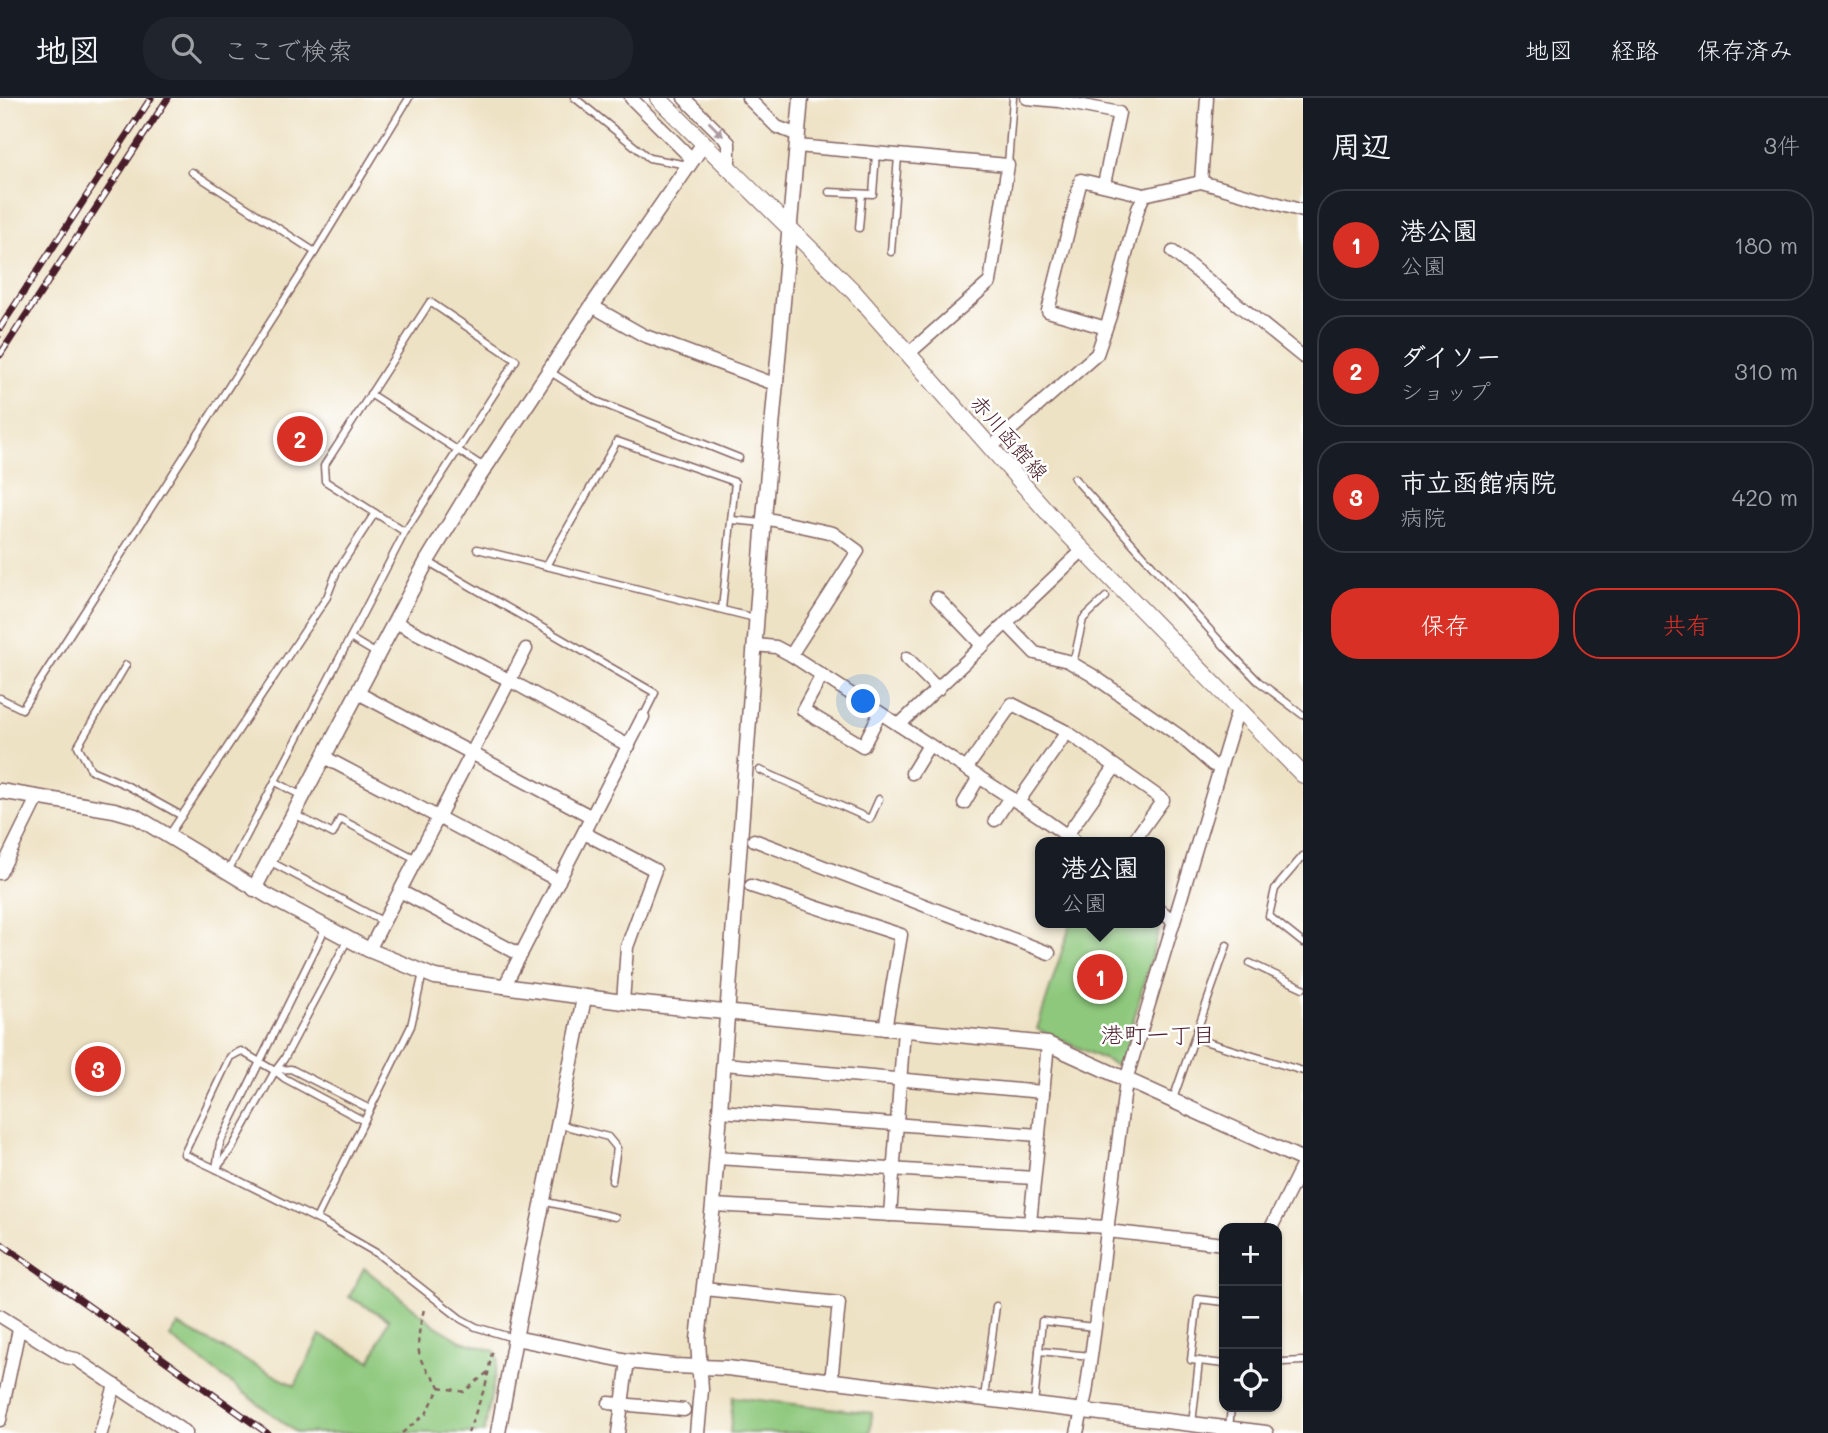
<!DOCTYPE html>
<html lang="ja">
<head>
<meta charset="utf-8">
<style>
	:root { --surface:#171b24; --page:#20242c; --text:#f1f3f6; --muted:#9ea1a6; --line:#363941; --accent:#d93025 }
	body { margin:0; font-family:Mali,"Klee One",sans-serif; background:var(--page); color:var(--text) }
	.controls { position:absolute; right:21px; bottom:21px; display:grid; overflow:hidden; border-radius:14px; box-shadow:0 2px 5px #0004 }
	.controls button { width:63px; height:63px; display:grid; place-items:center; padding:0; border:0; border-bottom:2px solid var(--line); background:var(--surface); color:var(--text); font:35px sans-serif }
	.you { position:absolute; left:864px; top:604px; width:24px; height:24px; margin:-18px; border:5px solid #fff; border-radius:50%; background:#1a73e8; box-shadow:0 0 0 10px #1a73e833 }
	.badge { display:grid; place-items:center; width:46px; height:46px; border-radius:50%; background:var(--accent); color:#fff; font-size:23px; font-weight:700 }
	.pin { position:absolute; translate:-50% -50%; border:4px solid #fff; box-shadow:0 2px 7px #0006 }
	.popup { position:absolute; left:1035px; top:739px; width:130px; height:91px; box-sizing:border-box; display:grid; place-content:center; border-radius:14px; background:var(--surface); filter:drop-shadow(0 2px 5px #0005); font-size:23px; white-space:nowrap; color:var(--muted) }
	.popup b { font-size:26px; color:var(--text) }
	.popup::after { content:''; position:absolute; left:50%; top:100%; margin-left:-14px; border:14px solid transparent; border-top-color:var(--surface) }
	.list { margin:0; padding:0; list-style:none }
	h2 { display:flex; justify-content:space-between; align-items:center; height:91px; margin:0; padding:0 28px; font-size:30px }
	h2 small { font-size:23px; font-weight:400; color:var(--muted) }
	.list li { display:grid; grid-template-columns:46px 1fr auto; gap:21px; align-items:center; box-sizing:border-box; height:112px; margin:0 14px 14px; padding:0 14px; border:2px solid var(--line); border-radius:28px }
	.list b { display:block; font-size:26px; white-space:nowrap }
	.list p { margin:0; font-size:23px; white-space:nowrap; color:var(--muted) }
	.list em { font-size:23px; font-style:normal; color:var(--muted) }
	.actions { display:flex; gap:14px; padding:21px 28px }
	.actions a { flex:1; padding:16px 0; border:2px solid var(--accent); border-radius:28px; text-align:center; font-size:24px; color:var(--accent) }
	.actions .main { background:var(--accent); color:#fff }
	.icon { flex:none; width:38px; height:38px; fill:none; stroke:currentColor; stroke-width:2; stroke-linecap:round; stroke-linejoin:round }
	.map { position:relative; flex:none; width:1303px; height:1335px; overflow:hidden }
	header { display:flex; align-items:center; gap:42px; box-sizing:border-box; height:98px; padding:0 35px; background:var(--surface); border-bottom:2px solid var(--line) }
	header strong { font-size:33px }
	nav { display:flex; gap:38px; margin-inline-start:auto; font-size:24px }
	.search { width:490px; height:63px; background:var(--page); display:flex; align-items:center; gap:18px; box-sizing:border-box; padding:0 24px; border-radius:28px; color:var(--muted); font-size:26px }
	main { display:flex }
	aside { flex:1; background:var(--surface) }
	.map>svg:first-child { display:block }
	.green { fill:#8dc87c; stroke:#6c7454; stroke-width:2 }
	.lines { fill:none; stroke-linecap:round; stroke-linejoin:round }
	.service-casing { stroke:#836361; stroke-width:9 }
	.minor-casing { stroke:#836361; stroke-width:15 }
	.tertiary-casing { stroke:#836361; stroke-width:17 }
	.secondary-casing { stroke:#836361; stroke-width:18 }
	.path { stroke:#836361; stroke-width:2.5; stroke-dasharray:5 5; stroke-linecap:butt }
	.service { stroke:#fff; stroke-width:6 }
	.minor { stroke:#fff; stroke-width:12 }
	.tertiary { stroke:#fff; stroke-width:14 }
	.secondary { stroke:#fff; stroke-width:16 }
	.rail-casing { stroke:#4a1f2b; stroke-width:7 }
	.rail { stroke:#fff; stroke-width:4.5; stroke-dasharray:13; stroke-linecap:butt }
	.oneway { fill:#ae9aa0 }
	.labels { text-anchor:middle; stroke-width:5; stroke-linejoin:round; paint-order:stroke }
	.street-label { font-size:21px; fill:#4a1f2b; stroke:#fff }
	.neighbourhood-label { font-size:23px; fill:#4a1f2b; stroke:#fff }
</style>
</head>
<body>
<header>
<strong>地図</strong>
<div class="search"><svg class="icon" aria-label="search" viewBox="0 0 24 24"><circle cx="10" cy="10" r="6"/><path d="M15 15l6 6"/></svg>ここで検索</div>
<nav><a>地図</a><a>経路</a><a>保存済み</a></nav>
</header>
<main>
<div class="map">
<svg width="1303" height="1335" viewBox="0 0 1303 1335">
	<rect width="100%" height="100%" fill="#fff"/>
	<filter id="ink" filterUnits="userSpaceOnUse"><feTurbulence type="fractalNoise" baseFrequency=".0143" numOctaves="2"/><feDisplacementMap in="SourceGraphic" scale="14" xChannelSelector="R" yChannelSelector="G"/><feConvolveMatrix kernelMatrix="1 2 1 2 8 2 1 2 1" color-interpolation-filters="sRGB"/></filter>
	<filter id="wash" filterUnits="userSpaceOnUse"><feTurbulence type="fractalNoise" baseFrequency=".00686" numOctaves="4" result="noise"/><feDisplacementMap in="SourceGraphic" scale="28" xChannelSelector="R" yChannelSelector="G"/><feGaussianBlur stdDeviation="1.57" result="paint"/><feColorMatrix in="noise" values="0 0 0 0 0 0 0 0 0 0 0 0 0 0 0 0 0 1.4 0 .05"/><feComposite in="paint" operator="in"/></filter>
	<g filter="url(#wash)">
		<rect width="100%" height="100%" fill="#eee2c4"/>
		<g class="green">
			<path d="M 1160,823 L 1160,828 L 1122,963 L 1114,966 L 1037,931 L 1071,825 Z"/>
			<path d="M 364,1170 L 436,1228 L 461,1243 L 495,1253 L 498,1261 L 484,1335 L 297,1335 L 170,1239 L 178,1227 L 295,1288 L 320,1237 L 371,1263 L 389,1221 L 349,1199 Z"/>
			<path d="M 733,1299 L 872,1315 L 870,1335 L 730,1335 Z"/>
		</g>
	</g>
	<g filter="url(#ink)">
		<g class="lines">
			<g class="service-casing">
				<g id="service">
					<path d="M 575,0 L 649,60 L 688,67"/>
					<path d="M 1008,67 L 1013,0"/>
					<path d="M 192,74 L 315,154"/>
					<path d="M 829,94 L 873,96 L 876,56"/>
					<path d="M 859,130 L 862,96"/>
					<path d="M 891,154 L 898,58"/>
					<path d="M 549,273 L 596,303 L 739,360"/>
					<path d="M 370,296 L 484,369"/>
					<path d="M 1074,380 L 1225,549 L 1258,583 L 1303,617"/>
					<path d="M 732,422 L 763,425"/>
					<path d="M 477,451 L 755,520"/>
					<path d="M 427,463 L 655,595 L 643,619"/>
					<path d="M 546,468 L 617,343 L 735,384 L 722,511"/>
					<path d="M 377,556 L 350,540 L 405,434 L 516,262 L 430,204 L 324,368 L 325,383 L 405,434"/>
					<path d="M 1071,565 L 1075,557 L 1083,521 L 1106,499"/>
					<path d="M 126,567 L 78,648 L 91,672 L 126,687 L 182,718"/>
					<path d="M 0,600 L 22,611 L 315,154 L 409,0"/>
					<path d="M 760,672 L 870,721 L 879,701"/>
					<path d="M 276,684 L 302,698"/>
					<path d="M 294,716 L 333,736 L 340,721 L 416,761"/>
					<path d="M 169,737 L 327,499 L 337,473 L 375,415"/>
					<path d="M 1303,758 L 1275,791 L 1269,818 L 1303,845"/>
					<path d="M 269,763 L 384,824"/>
					<path d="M 228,773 L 350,540"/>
					<path d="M 325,831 L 220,1045 L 216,1071 L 324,1125 L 378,1156 L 461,1221 L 476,1229 L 513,1240"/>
					<path d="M 348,841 L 284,961 L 275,973 L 232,1050 L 216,1071 L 184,1056 L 230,959 L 241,953 L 275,973 L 284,980 L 364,1023"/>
					<path d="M 1250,865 L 1303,890"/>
					<path d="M 1194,940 L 1303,973"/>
					<path d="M 276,972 L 291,971 L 370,1011"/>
					<path d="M 1173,1001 L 1227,847"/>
					<path d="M 558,1026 L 608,1039 L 617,1050 L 612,1083"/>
					<path d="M 542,1103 L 615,1119"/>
					<path d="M 316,1121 L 411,928 L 423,875"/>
					<path d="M 1091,1258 L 1039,1253 L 1042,1223 L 1094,1229"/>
					<path d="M 1199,1263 L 1224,1266"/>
					<path d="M 1283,1264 L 1303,1263"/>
					<path d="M 984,1300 L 996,1208"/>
					<path d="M 1034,1307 L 1039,1253"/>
					<path d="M 1192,1326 L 1199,1263 L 1191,1262 L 1198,1201 L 1224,1204"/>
					<path d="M 1229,1331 L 1231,1309"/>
				</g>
			</g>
			<g class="minor-casing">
				<g id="minor">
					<path d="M 631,0 L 692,61"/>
					<path d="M 684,0 L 729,45 L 729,71"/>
					<path d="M 748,0 L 777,29 L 798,37"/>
					<path d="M 1027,0 L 1059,3 L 1119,15 L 1104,86"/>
					<path d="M 797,48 L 1008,67 L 990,184 L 908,256"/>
					<path d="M 1201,84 L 1207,0"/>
					<path d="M 1144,97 L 1201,84 L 1303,113"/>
					<path d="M 1173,154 L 1303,259"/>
					<path d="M 592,208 L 643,237 L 777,287"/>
					<path d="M 990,350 L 1097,256 L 1110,218 L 1138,111 L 1144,97 L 1081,82 L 1048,213 L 1106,230"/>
					<path d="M 764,420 L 833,435 L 858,453 L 791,557"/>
					<path d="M 937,500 L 983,548"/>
					<path d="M 395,524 L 509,582 L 629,648"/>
					<path d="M 1006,525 L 1035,555 L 1068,563 L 1092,577 L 1181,639 L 1213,667"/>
					<path d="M 755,547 L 776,549 L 791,557 L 1042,720 L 1076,744"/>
					<path d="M 907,560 L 938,591"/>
					<path d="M 822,577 L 803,612 L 863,648 L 880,615"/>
					<path d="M 358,595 L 592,719"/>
					<path d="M 899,627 L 1083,452"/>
					<path d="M 324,659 L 559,783"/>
					<path d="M 966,671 L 1012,606 L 1067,634 L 1163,702 L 1133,744"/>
					<path d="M 912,675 L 929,647"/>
					<path d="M 1018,704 L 1067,634"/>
					<path d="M 964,705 L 979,679"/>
					<path d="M 995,722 L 1010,699"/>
					<path d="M 584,735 L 655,772 L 627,849 L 623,904"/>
					<path d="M 1067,737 L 1115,669"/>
					<path d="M 754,742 L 1049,855"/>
					<path d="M 0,775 L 37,700"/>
					<path d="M 751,788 L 901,837 L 885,931"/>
					<path d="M 400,793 L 521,857"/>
					<path d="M 1160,812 L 1174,824"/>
					<path d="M 369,852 L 526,551"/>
					<path d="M 504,889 L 643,619"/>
					<path d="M 724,966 L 1043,994"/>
					<path d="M 720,1013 L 1039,1037"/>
					<path d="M 716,1060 L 1034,1080"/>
					<path d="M 713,1107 L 1108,1129"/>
					<path d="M 890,1117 L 904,932"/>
					<path d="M 1030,1125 L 1048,946"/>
					<path d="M 1271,1130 L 1303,1066"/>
					<path d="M 1107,1133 L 1224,1146"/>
					<path d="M 704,1191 L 839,1205 L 831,1284"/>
					<path d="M 0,1218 L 66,1259 L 76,1261 L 186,1335"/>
					<path d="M 609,1305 L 684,1312"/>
					<path d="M 0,1322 L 19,1231"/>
					<path d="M 101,1335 L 115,1287"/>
					<path d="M 618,1335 L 628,1263"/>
					<path d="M 1077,1335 L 1086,1295 L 1095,1229 L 1126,982 L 1238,611"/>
				</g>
			</g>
			<g class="tertiary-casing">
				<g id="tertiary">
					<path d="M 0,693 L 114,712 L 135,718 L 268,798 L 369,852 L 435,879 L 623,904 L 1048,946 L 1303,1062"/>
					<path d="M 254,791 L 427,463 L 469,394 L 592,208 L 704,45"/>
					<path d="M 515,1240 L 628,1263 L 674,1268 L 727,1270 L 1266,1335"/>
					<path d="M 183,1335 L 184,1334"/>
					<path d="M 498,1335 L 515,1240 L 584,900"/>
					<path d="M 697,1335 L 701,1292 L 698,1242 L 713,1107 L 764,420 L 801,0"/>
				</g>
			</g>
			<g class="secondary-casing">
				<path id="secondary" d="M 658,0 L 853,193 L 1057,425 L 1303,677"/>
			</g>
			<g class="path">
				<path d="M 0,240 L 1,238"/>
				<path d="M 440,1289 L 464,1294 L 489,1273"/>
				<path d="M 402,1335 L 426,1316 L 440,1289 C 436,1280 428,1275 423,1266 C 414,1249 420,1229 424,1211"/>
				<path d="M 468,1335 L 486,1286 L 493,1249"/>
			</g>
			<use href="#service" class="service"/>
			<use href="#minor" class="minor"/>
			<use href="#tertiary" class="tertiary"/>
			<use href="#secondary" class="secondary"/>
			<g class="rail-casing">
				<g id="rail">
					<path d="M 0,230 L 151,0"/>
					<path d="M 0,257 L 168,0"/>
					<path d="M 0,1145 L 267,1335"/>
				</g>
			</g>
			<use href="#rail" class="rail"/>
		</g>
		<defs><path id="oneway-solid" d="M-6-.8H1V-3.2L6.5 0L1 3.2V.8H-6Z" transform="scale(1.75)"/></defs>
		<use class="oneway" href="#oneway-solid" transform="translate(716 31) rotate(45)"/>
	</g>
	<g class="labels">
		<g class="street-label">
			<text transform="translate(1009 340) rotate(49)" y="7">赤川函館線</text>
		</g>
		<g class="neighbourhood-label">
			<text x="1158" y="945">港町一丁目</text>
		</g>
	</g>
</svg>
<div class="controls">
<button>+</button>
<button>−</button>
<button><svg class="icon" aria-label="locate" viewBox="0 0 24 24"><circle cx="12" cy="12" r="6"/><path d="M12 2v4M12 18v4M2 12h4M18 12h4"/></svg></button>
</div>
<div class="you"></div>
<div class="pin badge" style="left:1100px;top:879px">1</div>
<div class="popup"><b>港公園</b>公園</div>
<div class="pin badge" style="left:300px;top:341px">2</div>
<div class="pin badge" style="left:98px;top:971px">3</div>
</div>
<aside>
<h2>周辺<small>3件</small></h2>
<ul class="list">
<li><span class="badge">1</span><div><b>港公園</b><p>公園</p></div><em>180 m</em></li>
<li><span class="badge">2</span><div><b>ダイソー</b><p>ショップ</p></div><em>310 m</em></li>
<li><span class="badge">3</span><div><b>市立函館病院</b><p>病院</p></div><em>420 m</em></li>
</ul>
<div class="actions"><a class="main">保存</a><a>共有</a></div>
</aside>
</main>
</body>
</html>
